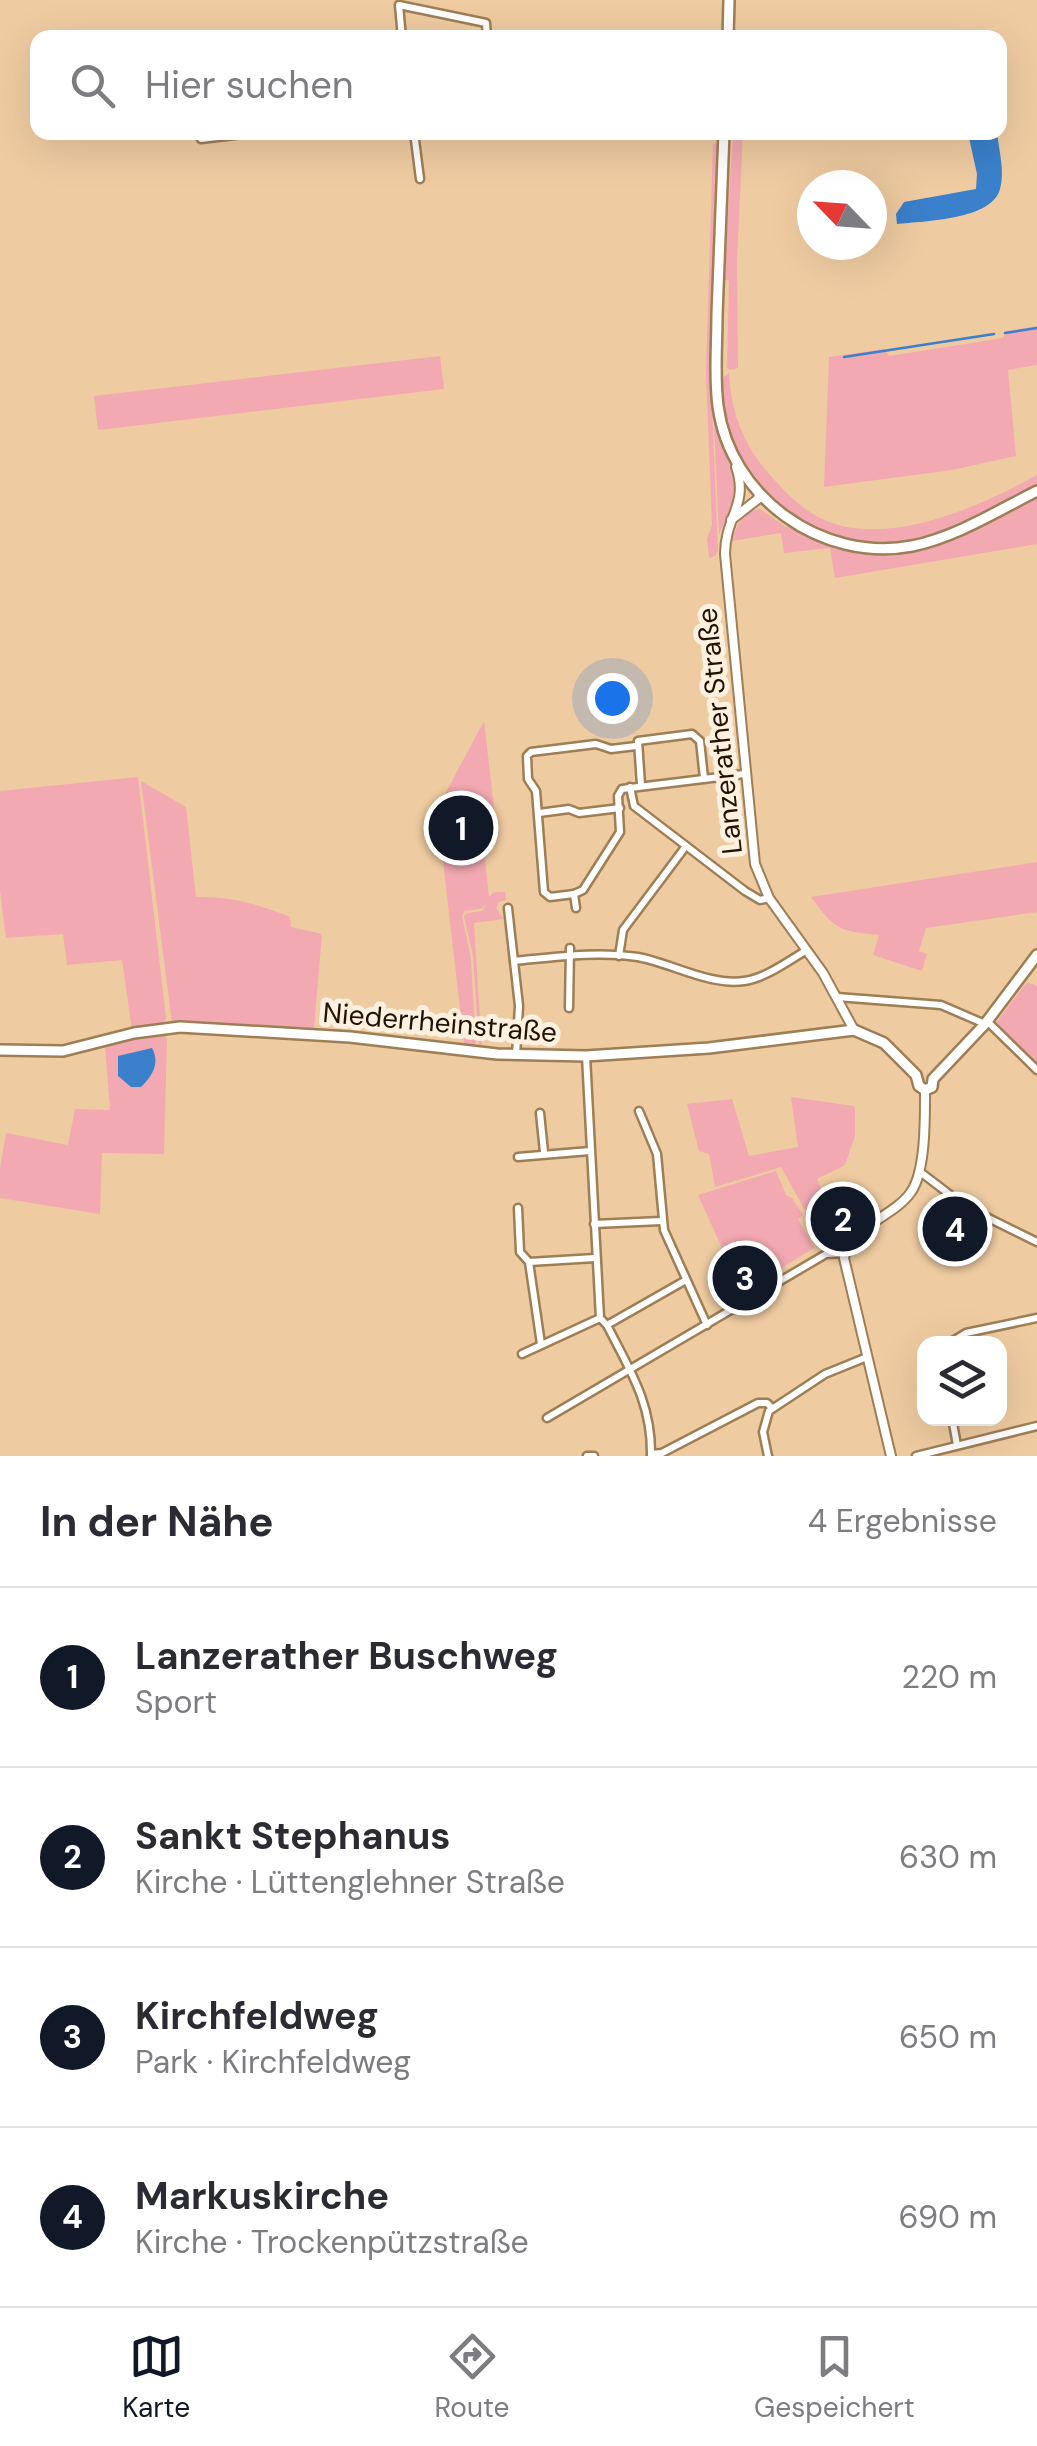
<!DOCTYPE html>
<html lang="de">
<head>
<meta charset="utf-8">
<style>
	:root { --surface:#fff; --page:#f2f2f3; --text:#2b2b33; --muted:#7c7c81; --line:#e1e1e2; --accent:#111827 }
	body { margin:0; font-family:"DM Sans",sans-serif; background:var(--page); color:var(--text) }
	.controls { position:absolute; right:30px; bottom:30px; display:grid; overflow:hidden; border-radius:20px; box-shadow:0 10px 40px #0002 }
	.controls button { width:90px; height:90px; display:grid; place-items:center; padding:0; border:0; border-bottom:2px solid var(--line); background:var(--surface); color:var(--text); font:50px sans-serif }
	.compass { position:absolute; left:797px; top:170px; width:90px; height:90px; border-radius:50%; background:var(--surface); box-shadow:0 10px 40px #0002; rotate:295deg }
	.you { position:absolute; left:612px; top:698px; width:35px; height:35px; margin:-25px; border:8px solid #fff; border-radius:50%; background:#1a73e8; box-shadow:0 0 0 15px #1a73e833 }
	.badge { display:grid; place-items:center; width:65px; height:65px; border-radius:50%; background:var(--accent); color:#fff; font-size:32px; font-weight:700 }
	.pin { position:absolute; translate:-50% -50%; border:5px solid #fff; box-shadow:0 2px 10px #0006 }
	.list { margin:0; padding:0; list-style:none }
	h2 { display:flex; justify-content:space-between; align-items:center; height:130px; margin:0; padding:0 40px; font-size:42px }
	h2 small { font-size:32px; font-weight:400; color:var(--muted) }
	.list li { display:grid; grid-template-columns:65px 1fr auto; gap:30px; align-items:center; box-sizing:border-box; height:180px; padding:0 40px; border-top:2px solid var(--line) }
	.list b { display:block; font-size:38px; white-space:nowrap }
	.list p { margin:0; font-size:32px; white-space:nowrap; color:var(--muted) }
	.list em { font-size:32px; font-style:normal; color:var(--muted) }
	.icon { flex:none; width:55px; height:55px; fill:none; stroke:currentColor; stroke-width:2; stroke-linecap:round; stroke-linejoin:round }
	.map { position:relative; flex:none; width:1037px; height:1456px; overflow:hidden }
	.search { position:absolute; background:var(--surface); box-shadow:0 10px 40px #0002; left:30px; right:30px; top:30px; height:110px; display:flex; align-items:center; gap:25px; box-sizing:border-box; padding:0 35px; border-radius:20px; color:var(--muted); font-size:38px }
	.sheet { height:850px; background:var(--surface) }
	nav { display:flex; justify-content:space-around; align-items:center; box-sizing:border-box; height:140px; border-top:2px solid var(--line); background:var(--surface); font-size:28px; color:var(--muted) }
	nav a { display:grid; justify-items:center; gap:5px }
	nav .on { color:var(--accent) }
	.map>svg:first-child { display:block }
	.green { fill:#f3a9b1 }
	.water { fill:#3a80ca }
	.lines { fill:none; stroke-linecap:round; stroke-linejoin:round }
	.stream { stroke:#3a80ca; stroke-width:2.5 }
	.minor-casing { stroke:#9e7e55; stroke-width:11 }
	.tertiary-casing { stroke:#9e7e55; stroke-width:12 }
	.secondary-casing { stroke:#9e7e55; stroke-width:14 }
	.minor { stroke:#fff; stroke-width:6 }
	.tertiary { stroke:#fff; stroke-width:8 }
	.secondary { stroke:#fff; stroke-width:9 }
	.labels { text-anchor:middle; stroke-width:10; stroke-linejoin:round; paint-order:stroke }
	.street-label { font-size:28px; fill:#1f1304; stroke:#fff0df }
</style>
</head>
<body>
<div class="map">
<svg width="1037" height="1456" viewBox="0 0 1037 1456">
	<rect width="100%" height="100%" fill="#efcba1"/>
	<g class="green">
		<path d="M 733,133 L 743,133 L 737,261 L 738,368 L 730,370 L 727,368 L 729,281 L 724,279 Z"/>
		<path d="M 713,143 L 718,144 L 710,357 L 718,551 L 715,556 L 709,558 L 707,539 L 712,525 L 706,372 Z"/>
		<path d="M 1037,326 L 1037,365 L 1008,370 L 1016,456 L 952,470 L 824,487 L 829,357 L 884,349 L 889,356 L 1003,338 L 1006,331 Z"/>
		<path d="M 440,356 L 444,389 L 98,430 L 94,396 Z"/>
		<path d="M 729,373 C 731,413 744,447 772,477 C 785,492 800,507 818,517 C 883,551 979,507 1037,475 L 1037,486 C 995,507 950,537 903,544 C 843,552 785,519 750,471 C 743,462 734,450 730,439 C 724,419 722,398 722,378 Z"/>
		<path d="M 713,402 C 717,423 739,484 735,499 C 732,511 723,524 719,535 Z"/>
		<path d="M 1037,495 L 1037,544 L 835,578 L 830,548 L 784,553 L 781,533 L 732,541 C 736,527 743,511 760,509 L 786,527 L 789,526 C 885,581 947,533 1037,495 Z"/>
		<path d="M 484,721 L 495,816 L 474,823 L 476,809 L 468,807 L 472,843 L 478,825 L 492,819 L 493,826 L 483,840 L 489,897 L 494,892 L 505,892 L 506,900 L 499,902 L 496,908 L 504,919 L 474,923 L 482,1049 L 479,1048 L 473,956 L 464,916 L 467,913 L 482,911 L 487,903 L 481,909 L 464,911 L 462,916 L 471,959 L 476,1048 L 319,1030 L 464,1043 L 437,809 Z"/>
		<path d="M 138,777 L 166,1018 L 163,1024 L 132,1030 L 122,960 L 67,965 L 63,934 C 41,936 26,936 6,938 L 0,891 L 0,791 Z"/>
		<path d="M 141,781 L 186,807 L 196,897 C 231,896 258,904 290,917 L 291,927 L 322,934 L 314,1028 L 172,1023 Z"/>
		<path d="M 1037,862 L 1037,912 L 926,928 L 919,951 L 927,954 L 922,971 L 873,955 L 879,935 C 839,931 835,930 811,897 Z"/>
		<path d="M 1027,982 L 1037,986 L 1037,1067 L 995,1024 Z"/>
		<path d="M 164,1033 L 167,1039 L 164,1154 L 102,1153 L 100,1214 L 0,1198 L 0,1169 L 6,1133 L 68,1145 L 75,1109 L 110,1110 L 105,1045 Z"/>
		<path d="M 791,1097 L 854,1106 L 855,1109 L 855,1136 L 845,1165 L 817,1179 L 827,1202 L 810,1219 L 781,1167 L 715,1187 L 709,1154 L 699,1151 L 687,1104 L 732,1099 L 749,1156 L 798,1147 Z"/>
		<path d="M 776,1171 L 786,1195 L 792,1198 L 803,1215 L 798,1219 L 814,1248 L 742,1292 L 698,1195 Z"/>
	</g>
	<g class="water">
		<path d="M 968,133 L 997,133 C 999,150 1005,172 1000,189 C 992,220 924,221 897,224 L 896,214 L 904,202 L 976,189 L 977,174 Z"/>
		<path d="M 152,1048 C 160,1063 153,1075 141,1087 L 131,1087 L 118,1076 L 118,1056 Z"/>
	</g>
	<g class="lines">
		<g class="stream">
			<path d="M 1005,333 L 1037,328"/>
			<path d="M 844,357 L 994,334"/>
		</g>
		<g class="minor-casing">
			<g id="minor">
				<path d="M 402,38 L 399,5 L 486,23 L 487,38"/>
				<path d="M 414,132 L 420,179"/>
				<path d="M 201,139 L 259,132"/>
				<path d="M 641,785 L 638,741 L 692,734 L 700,741 L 704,778"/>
				<path d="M 630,787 L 634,806 L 745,891 L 760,900 L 769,898"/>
				<path d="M 539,813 L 569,809 L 579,813 L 620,808"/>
				<path d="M 574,894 L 550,897 L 544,892 L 536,791 L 528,779 L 527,756 L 531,752 L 596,744 L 611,749 L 636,746"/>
				<path d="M 508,908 L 519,1006 L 516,1055"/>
				<path d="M 576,908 L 574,894 L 583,890 L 620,832 L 618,796 L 622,789 L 744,774"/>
				<path d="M 619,956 L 623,930 L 686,846"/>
				<path d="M 514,961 C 556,957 596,951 638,957 C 671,963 710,986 744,981 C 766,978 788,961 807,950"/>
				<path d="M 837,997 L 941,1005 L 985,1024"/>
				<path d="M 569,1008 L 570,948"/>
				<path d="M 987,1021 L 1037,1070"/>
				<path d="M 586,1056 L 600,1318 L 607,1325 C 630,1371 652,1403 651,1456"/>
				<path d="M 639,1111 L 657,1154 L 664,1230 L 707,1325"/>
				<path d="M 540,1113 L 544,1152"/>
				<path d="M 518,1157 L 590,1151"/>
				<path d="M 919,1171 L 966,1207 L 1037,1242"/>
				<path d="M 518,1208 L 520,1252 L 529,1262 L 541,1344"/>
				<path d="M 594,1224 L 661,1221"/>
				<path d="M 529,1262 L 595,1258"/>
				<path d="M 607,1325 L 686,1280"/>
				<path d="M 948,1344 L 966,1333 L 1037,1318"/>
				<path d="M 522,1354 L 600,1318"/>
				<path d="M 547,1418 L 826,1254 L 845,1253"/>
				<path d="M 952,1418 L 957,1445"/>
				<path d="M 651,1454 L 662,1453 L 758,1403 L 767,1403 L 772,1408"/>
				<path d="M 587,1456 L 594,1456"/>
				<path d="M 768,1456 L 763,1432 L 769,1411 L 825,1374 L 867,1357"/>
				<path d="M 916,1456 L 1037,1426"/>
			</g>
		</g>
		<g class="tertiary-casing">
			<g id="tertiary">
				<path d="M 736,467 C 749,504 725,517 725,554 L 755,864 L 769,898 L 823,973 L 854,1030"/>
				<path d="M 731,520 L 758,499 L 759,493"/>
				<path d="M 891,1456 L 844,1258 C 850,1226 894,1217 911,1192 C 926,1171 925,1116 925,1090"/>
			</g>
		</g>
		<g class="secondary-casing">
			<g id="secondary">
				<path d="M 728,38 L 729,0"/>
				<path d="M 724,132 C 722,193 719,254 717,315 C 717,345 714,376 718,406 C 730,497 822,563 912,546 C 956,537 997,511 1037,491"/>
				<path d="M 0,1050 L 63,1051 L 134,1033 L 180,1027 L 350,1037 L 497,1054 L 586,1056 L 709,1048 L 854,1030 L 884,1043 L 916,1075 L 919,1086 L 925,1090 L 932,1087 L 933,1079 L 985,1024 L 1037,955"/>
			</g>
		</g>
		<use href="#minor" class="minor"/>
		<use href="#tertiary" class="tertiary"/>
		<use href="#secondary" class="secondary"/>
	</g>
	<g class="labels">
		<g class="street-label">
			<text transform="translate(719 731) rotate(-96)" y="10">Lanzerather Straße</text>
			<text transform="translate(440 1022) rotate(5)" y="10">Niederrheinstraße</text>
		</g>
	</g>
</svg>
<div class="controls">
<button><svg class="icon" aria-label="layers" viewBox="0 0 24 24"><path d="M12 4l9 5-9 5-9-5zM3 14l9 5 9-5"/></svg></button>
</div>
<svg class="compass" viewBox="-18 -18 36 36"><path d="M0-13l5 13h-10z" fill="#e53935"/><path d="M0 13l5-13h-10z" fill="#7c7c81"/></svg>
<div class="you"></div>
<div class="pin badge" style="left:461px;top:828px">1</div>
<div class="pin badge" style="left:843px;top:1219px">2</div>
<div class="pin badge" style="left:745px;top:1278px">3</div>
<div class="pin badge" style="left:955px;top:1229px">4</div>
<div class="search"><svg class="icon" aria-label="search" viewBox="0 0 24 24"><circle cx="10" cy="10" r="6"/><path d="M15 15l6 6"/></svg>Hier suchen</div>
</div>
<section class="sheet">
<h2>In der Nähe<small>4 Ergebnisse</small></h2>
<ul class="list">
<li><span class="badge">1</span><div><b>Lanzerather Buschweg</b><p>Sport</p></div><em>220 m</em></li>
<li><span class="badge">2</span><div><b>Sankt Stephanus</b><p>Kirche · Lüttenglehner Straße</p></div><em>630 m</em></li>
<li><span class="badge">3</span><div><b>Kirchfeldweg</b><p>Park · Kirchfeldweg</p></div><em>650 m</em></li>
<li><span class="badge">4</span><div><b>Markuskirche</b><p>Kirche · Trockenpützstraße</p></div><em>690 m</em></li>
</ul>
</section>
<nav>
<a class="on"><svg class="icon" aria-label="map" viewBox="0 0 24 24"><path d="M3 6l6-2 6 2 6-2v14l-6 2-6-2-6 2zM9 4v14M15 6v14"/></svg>Karte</a>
<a><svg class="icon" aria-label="directions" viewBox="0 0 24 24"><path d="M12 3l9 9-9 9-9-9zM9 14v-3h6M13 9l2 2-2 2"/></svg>Route</a>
<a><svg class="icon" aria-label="saved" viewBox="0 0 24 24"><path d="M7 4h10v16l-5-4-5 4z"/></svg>Gespeichert</a>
</nav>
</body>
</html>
